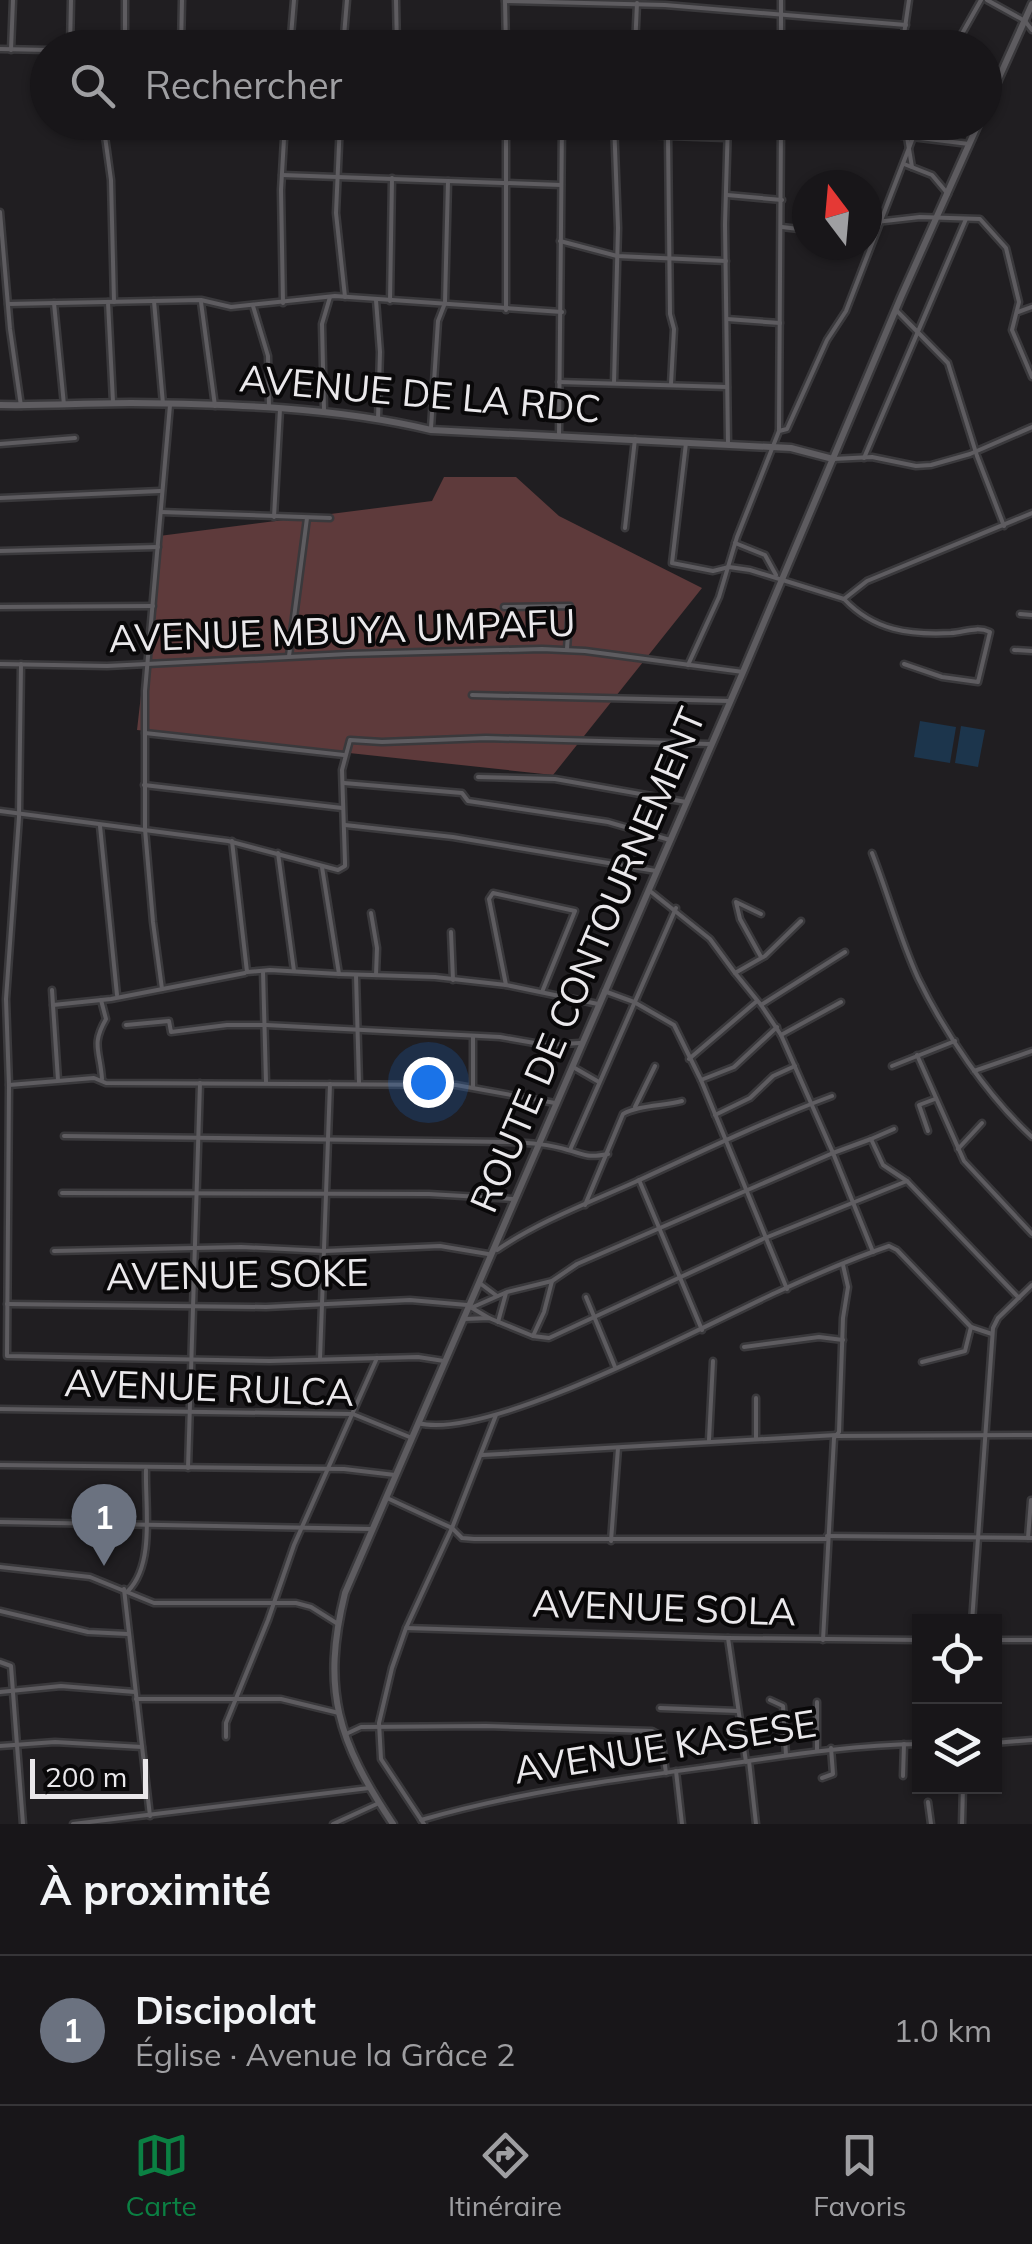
<!DOCTYPE html>
<html lang="fr">
<head>
<meta charset="utf-8">
<style>
	:root { --surface:#181619; --page:#252326; --text:#f1f3f6; --muted:#9f9fa2; --line:#363538; --accent:#0b8043 }
	body { margin:0; font-family:Mulish,sans-serif; background:var(--page); color:var(--text) }
	.controls { position:absolute; right:30px; bottom:30px; display:grid; overflow:hidden; border-radius:0px; box-shadow:0 2px 8px #0004 }
	.controls button { width:90px; height:90px; display:grid; place-items:center; padding:0; border:0; border-bottom:2px solid var(--line); background:var(--surface); color:var(--text); font:50px sans-serif }
	.compass { position:absolute; left:792px; top:170px; width:90px; height:90px; border-radius:50%; background:var(--surface); box-shadow:0 2px 8px #0004; rotate:344deg }
	.scale { position:absolute; left:30px; bottom:25px; width:118px; box-sizing:border-box; padding-left:10px; border:5px solid #eae8eb; border-top:0; font-size:28px; line-height:35px; white-space:nowrap; color:#eae8eb; -webkit-text-stroke:8px #090809; paint-order:stroke }
	.you { position:absolute; left:428px; top:1082px; width:35px; height:35px; margin:-25px; border:8px solid #fff; border-radius:50%; background:#1a73e8; box-shadow:0 0 0 15px #1a73e833 }
	.badge { display:grid; place-items:center; width:65px; height:65px; border-radius:50%; background:var(--accent); color:#fff; font-size:32px; font-weight:700 }
	.pin { position:absolute; translate:-50% -82px; filter:drop-shadow(0 2px 5px #0008) }
	.pin::after { content:''; position:absolute; top:52px; width:35px; height:30px; background:inherit; clip-path:polygon(0 0,100% 0,50% 100%) }
	.list { margin:0; padding:0; list-style:none }
	h2 { display:flex; justify-content:space-between; align-items:center; height:130px; margin:0; padding:0 40px; font-size:42px }
	h2 small { font-size:32px; font-weight:400; color:var(--muted) }
	.list li { display:grid; grid-template-columns:65px 1fr auto; gap:30px; align-items:center; box-sizing:border-box; height:150px; padding:0 40px; border-top:2px solid var(--line) }
	.list b { display:block; font-size:38px; white-space:nowrap }
	.list p { margin:0; font-size:32px; white-space:nowrap; color:var(--muted) }
	.list em { font-size:32px; font-style:normal; color:var(--muted) }
	.icon { flex:none; width:55px; height:55px; fill:none; stroke:currentColor; stroke-width:2; stroke-linecap:round; stroke-linejoin:round }
	.map { position:relative; flex:none; width:1032px; height:1824px; overflow:hidden }
	.search { position:absolute; background:var(--surface); box-shadow:0 2px 8px #0004; left:30px; right:30px; top:30px; height:110px; display:flex; align-items:center; gap:25px; box-sizing:border-box; padding:0 35px; border-radius:55px; color:var(--muted); font-size:38px }
	.sheet { height:280px; background:var(--surface) }
	nav { display:flex; justify-content:space-around; align-items:center; box-sizing:border-box; height:140px; border-top:2px solid var(--line); background:var(--surface); font-size:28px; color:var(--muted) }
	nav a { display:grid; justify-items:center; gap:5px }
	nav .on { color:var(--accent) }
	.map>svg:first-child { display:block }
	.green { fill:#5e3a3b }
	.water { fill:#1c354c }
	.lines { fill:none; stroke-linecap:round; stroke-linejoin:round }
	.minor-casing { stroke:#3a393c; stroke-width:9 }
	.tertiary-casing { stroke:#3a393c; stroke-width:11 }
	.minor { stroke:#5e5c60; stroke-width:4 }
	.tertiary { stroke:#5e5c60; stroke-width:6 }
	.labels { text-anchor:middle; stroke-width:8; stroke-linejoin:round; paint-order:stroke }
	.street-label { font-size:38px; fill:#eae8eb; stroke:#090809 }
</style>
</head>
<body>
<div class="map">
<svg width="1032" height="1824" viewBox="0 0 1032 1824">
	<rect width="100%" height="100%" fill="#201e21"/>
	<path class="green" d="M 444,477 L 516,477 L 559,516 L 702,588 L 553,775 L 137,730 L 159,536 L 432,501 Z"/>
	<g class="water">
		<path d="M 920,721 L 956,727 L 950,763 L 914,757 Z"/>
		<path d="M 961,726 L 985,730 L 978,767 L 955,763 Z"/>
	</g>
	<g class="lines">
		<g class="minor-casing">
			<g id="minor">
				<path d="M 125,0 L 125,48"/>
				<path d="M 396,0 L 397,48"/>
				<path d="M 505,0 L 506,48"/>
				<path d="M 987,0 L 1025,21 L 1032,30"/>
				<path d="M 505,1 L 665,5 L 906,25"/>
				<path d="M 70,48 L 71,0"/>
				<path d="M 181,48 L 182,0"/>
				<path d="M 261,48 L 269,48"/>
				<path d="M 290,48 L 294,0"/>
				<path d="M 343,48 L 347,0"/>
				<path d="M 346,48 L 354,44 L 363,48"/>
				<path d="M 635,48 L 637,3"/>
				<path d="M 781,48 L 781,0"/>
				<path d="M 902,48 L 909,0"/>
				<path d="M 954,48 L 981,0"/>
				<path d="M 0,49 L 48,50"/>
				<path d="M 11,50 L 13,0"/>
				<path d="M 103,122 L 111,180 L 114,302"/>
				<path d="M 340,122 L 336,213 L 345,297"/>
				<path d="M 614,122 L 618,228 L 614,383"/>
				<path d="M 836,122 L 841,134 L 871,132 L 969,144"/>
				<path d="M 908,122 L 907,137 L 912,167"/>
				<path d="M 615,134 L 725,138"/>
				<path d="M 668,135 L 670,314 L 674,329 L 671,384"/>
				<path d="M 904,164 L 932,175 L 948,194"/>
				<path d="M 282,175 L 561,185"/>
				<path d="M 727,195 L 782,200"/>
				<path d="M 0,212 L 10,329 L 21,406"/>
				<path d="M 867,223 L 920,217 L 980,219 L 1006,248 L 1019,302 L 1012,330 L 1032,377"/>
				<path d="M 782,227 L 807,230"/>
				<path d="M 560,241 L 617,256 L 726,261"/>
				<path d="M 376,300 L 380,352 L 378,419"/>
				<path d="M 154,301 L 163,404"/>
				<path d="M 390,301 L 392,178"/>
				<path d="M 108,302 L 113,402"/>
				<path d="M 201,302 L 215,406"/>
				<path d="M 54,303 L 64,405"/>
				<path d="M 283,303 L 281,190 L 285,122"/>
				<path d="M 8,304 L 201,300 L 231,307 L 335,296 L 562,312"/>
				<path d="M 253,306 L 268,356 L 269,408"/>
				<path d="M 506,310 L 506,122"/>
				<path d="M 897,311 L 948,363 L 977,456 L 1004,526"/>
				<path d="M 1018,312 L 1032,307"/>
				<path d="M 727,319 L 780,323"/>
				<path d="M 559,382 L 727,387"/>
				<path d="M 324,410 L 322,324 L 330,297"/>
				<path d="M 431,428 L 438,321 L 445,303 L 448,181"/>
				<path d="M 779,431 L 781,122"/>
				<path d="M 559,436 L 562,122"/>
				<path d="M 686,443 L 672,563 L 713,571 L 729,567 L 750,570 L 844,599"/>
				<path d="M 728,443 L 725,224 L 728,122"/>
				<path d="M 0,444 L 75,438"/>
				<path d="M 864,458 L 966,219"/>
				<path d="M 833,459 L 872,457 L 916,466 L 931,465 L 970,454 L 1032,427"/>
				<path d="M 0,498 L 160,491"/>
				<path d="M 161,512 L 330,518"/>
				<path d="M 274,517 L 280,409"/>
				<path d="M 625,528 L 635,439"/>
				<path d="M 735,543 L 765,555 L 776,575"/>
				<path d="M 0,551 L 158,547"/>
				<path d="M 844,599 C 874,631 910,635 951,633 C 965,632 977,626 990,632 L 978,682 L 942,677 L 904,664"/>
				<path d="M 844,599 L 867,581 L 1032,513"/>
				<path d="M 0,607 L 153,606"/>
				<path d="M 504,607 L 570,606 L 567,649"/>
				<path d="M 1020,614 L 1032,615"/>
				<path d="M 1014,650 L 1032,651"/>
				<path d="M 289,656 L 307,518"/>
				<path d="M 0,664 L 107,666 L 348,654 L 542,649 L 585,651 L 743,672"/>
				<path d="M 21,664 L 19,817 L 6,999 L 9,1085 L 7,1356 L 270,1361 L 418,1357 L 444,1361"/>
				<path d="M 688,665 L 719,597 L 737,537 L 779,431 L 787,429 L 827,340 L 846,311 L 919,122"/>
				<path d="M 472,695 L 730,701"/>
				<path d="M 145,733 L 344,755"/>
				<path d="M 478,777 L 555,779 L 686,802"/>
				<path d="M 344,783 L 462,793 L 468,801 L 608,822 L 670,840"/>
				<path d="M 144,785 L 342,808"/>
				<path d="M 0,811 L 228,841 L 338,870 L 345,866 L 345,862 L 342,770 L 350,740 L 382,742 L 486,738 L 710,744"/>
				<path d="M 345,825 L 453,837 L 656,871"/>
				<path d="M 100,826 L 117,995"/>
				<path d="M 232,841 L 247,972 L 270,970 L 339,974"/>
				<path d="M 278,853 L 294,971"/>
				<path d="M 872,853 C 888,894 900,939 918,978 C 944,1032 988,1097 1032,1137"/>
				<path d="M 322,867 L 339,974 L 435,977 L 506,985 L 598,1004"/>
				<path d="M 650,891 L 710,939 L 735,973 L 765,956 L 801,921"/>
				<path d="M 371,913 L 377,948 L 376,975"/>
				<path d="M 451,932 L 453,980"/>
				<path d="M 761,957 L 740,919 L 736,902 L 761,914"/>
				<path d="M 263,971 L 266,1082"/>
				<path d="M 735,973 L 761,1005 L 845,952"/>
				<path d="M 356,975 L 359,1083"/>
				<path d="M 506,985 L 489,899 L 493,893 L 575,911 L 542,992"/>
				<path d="M 162,989 L 153,922 L 145,829 L 145,691 L 170,405"/>
				<path d="M 52,990 L 58,1080"/>
				<path d="M 604,991 L 634,1002 L 674,1025 L 701,1080 L 787,1289"/>
				<path d="M 101,1000 L 106,1019 C 91,1045 100,1050 102,1079"/>
				<path d="M 53,1005 L 111,999 L 245,973"/>
				<path d="M 761,1005 L 781,1035 L 833,1153 L 871,1139 L 883,1165 L 907,1181 L 1019,1298"/>
				<path d="M 126,1025 L 169,1021 L 171,1032 L 227,1025 L 266,1025 L 500,1037 L 546,1045 L 580,1043"/>
				<path d="M 781,1035 L 841,1002"/>
				<path d="M 473,1037 L 473,1087"/>
				<path d="M 917,1055 L 964,1161 L 1032,1234"/>
				<path d="M 689,1059 L 757,1001"/>
				<path d="M 892,1066 L 955,1041"/>
				<path d="M 573,1067 L 599,1082"/>
				<path d="M 974,1071 L 1032,1051"/>
				<path d="M 701,1080 L 734,1067 L 777,1027"/>
				<path d="M 9,1085 L 94,1078 L 106,1083 L 456,1085 L 555,1103"/>
				<path d="M 635,1107 L 655,1066"/>
				<path d="M 715,1115 L 750,1098 L 773,1076 L 795,1066"/>
				<path d="M 928,1131 L 919,1105 L 935,1099"/>
				<path d="M 64,1136 L 509,1142 C 529,1143 549,1144 568,1150 C 586,1155 588,1158 608,1154"/>
				<path d="M 871,1139 L 894,1129"/>
				<path d="M 958,1149 L 982,1123"/>
				<path d="M 570,1150 L 676,908"/>
				<path d="M 639,1180 L 702,1330"/>
				<path d="M 62,1193 L 429,1194 L 514,1199"/>
				<path d="M 585,1205 L 623,1114 C 639,1105 663,1106 682,1101"/>
				<path d="M 497,1250 C 540,1221 588,1203 635,1182 C 700,1152 765,1121 832,1096"/>
				<path d="M 54,1251 L 241,1247 L 325,1251 L 440,1246 L 488,1254"/>
				<path d="M 481,1284 L 497,1296"/>
				<path d="M 586,1297 L 615,1367"/>
				<path d="M 7,1304 L 266,1307 L 410,1300 L 467,1305 L 489,1318"/>
				<path d="M 473,1307 L 507,1292 L 552,1281 L 577,1264 L 833,1153 L 873,1252"/>
				<path d="M 464,1319 L 489,1318 L 533,1336 L 549,1338 L 765,1238 L 907,1181"/>
				<path d="M 498,1322 L 506,1293"/>
				<path d="M 533,1336 L 544,1312 L 552,1281"/>
				<path d="M 744,1347 L 819,1337 L 843,1340"/>
				<path d="M 320,1359 L 330,1084"/>
				<path d="M 922,1362 L 965,1351 L 971,1327"/>
				<path d="M 0,1409 L 353,1414 L 412,1438"/>
				<path d="M 418,1423 C 488,1442 705,1325 775,1293 C 812,1276 851,1259 889,1246 L 897,1250 L 971,1327 L 992,1334"/>
				<path d="M 836,1436 L 1032,1435"/>
				<path d="M 756,1439 L 756,1398"/>
				<path d="M 709,1440 L 713,1361"/>
				<path d="M 482,1455 L 837,1435"/>
				<path d="M 0,1465 L 344,1469 L 395,1475"/>
				<path d="M 188,1468 L 200,1083"/>
				<path d="M 387,1498 L 452,1528 L 462,1538 L 474,1539 L 826,1539"/>
				<path d="M 0,1522 L 371,1529"/>
				<path d="M 827,1536 L 1032,1538"/>
				<path d="M 1028,1538 L 1031,1500"/>
				<path d="M 611,1541 L 618,1448"/>
				<path d="M 0,1567 L 90,1577 L 154,1603 L 296,1603 L 311,1607 L 338,1624"/>
				<path d="M 124,1589 L 150,1816"/>
				<path d="M 128,1591 C 155,1564 145,1506 146,1470"/>
				<path d="M 0,1611 L 88,1632 L 128,1634"/>
				<path d="M 972,1622 L 993,1328 L 998,1318 L 1032,1285"/>
				<path d="M 406,1628 L 728,1638 L 920,1640"/>
				<path d="M 728,1638 L 746,1762"/>
				<path d="M 823,1640 L 834,1438 L 839,1432 L 843,1318 L 848,1287 L 843,1265"/>
				<path d="M 994,1640 L 1032,1640"/>
				<path d="M 0,1662 L 11,1666 L 23,1824"/>
				<path d="M 0,1692 L 61,1686 L 135,1692"/>
				<path d="M 136,1699 L 281,1699 L 339,1713"/>
				<path d="M 770,1700 L 783,1706 L 786,1755"/>
				<path d="M 817,1702 L 817,1750"/>
				<path d="M 660,1708 L 738,1711"/>
				<path d="M 346,1734 L 361,1727 L 486,1726 L 652,1731 L 661,1736 L 666,1773"/>
				<path d="M 226,1737 L 226,1723 L 268,1620 L 294,1545 L 377,1358"/>
				<path d="M 994,1743 L 1032,1740"/>
				<path d="M 0,1746 L 55,1742 L 142,1747"/>
				<path d="M 749,1761 L 756,1824"/>
				<path d="M 676,1771 L 682,1824"/>
				<path d="M 903,1776 L 904,1744"/>
				<path d="M 822,1778 L 833,1774 L 831,1748"/>
				<path d="M 928,1802 L 931,1824"/>
				<path d="M 421,1820 C 514,1793 611,1780 707,1767 C 778,1757 847,1745 920,1744"/>
				<path d="M 73,1824 L 369,1788"/>
				<path d="M 333,1824 L 379,1803"/>
				<path d="M 424,1824 L 381,1759 L 379,1723 L 392,1668 L 406,1628 L 452,1528 L 496,1415"/>
				<path d="M 962,1824 L 963,1786"/>
			</g>
		</g>
		<g class="tertiary-casing">
			<g id="tertiary">
				<path d="M 984,111 L 1032,4"/>
				<path d="M 0,405 C 44,406 88,403 131,403 C 229,404 336,407 431,430 L 791,448 L 833,459"/>
				<path d="M 393,1824 C 338,1742 321,1690 345,1593 L 743,672 L 901,297 L 979,122"/>
			</g>
		</g>
		<use href="#minor" class="minor"/>
		<use href="#tertiary" class="tertiary"/>
	</g>
	<g class="labels">
		<g class="street-label">
			<text transform="translate(420 394) rotate(5)" y="13">AVENUE DE LA RDC</text>
			<text transform="translate(342 631) rotate(-2)" y="13">AVENUE MBUYA UMPAFU</text>
			<text transform="translate(588 960) rotate(-67)" y="13">ROUTE DE CONTOURNEMENT</text>
			<text transform="translate(237 1275) rotate(-1)" y="13">AVENUE SOKE</text>
			<text transform="translate(209 1388) rotate(2)" y="13">AVENUE RULCA</text>
			<text transform="translate(664 1608) rotate(2)" y="13">AVENUE SOLA</text>
			<text transform="translate(665 1747) rotate(-9)" y="13">AVENUE KASESE</text>
		</g>
	</g>
</svg>
<div class="controls">
<button><svg class="icon" aria-label="locate" viewBox="0 0 24 24"><circle cx="12" cy="12" r="6"/><path d="M12 2v4M12 18v4M2 12h4M18 12h4"/></svg></button>
<button><svg class="icon" aria-label="layers" viewBox="0 0 24 24"><path d="M12 4l9 5-9 5-9-5zM3 14l9 5 9-5"/></svg></button>
</div>
<svg class="compass" viewBox="-18 -18 36 36"><path d="M0-13l5 13h-10z" fill="#e53935"/><path d="M0 13l5-13h-10z" fill="#9f9fa2"/></svg>
<div class="scale">200 m</div>
<div class="you"></div>
<div class="pin badge" style="left:104px;top:1566px;background:#6b7280">1</div>
<div class="search"><svg class="icon" aria-label="search" viewBox="0 0 24 24"><circle cx="10" cy="10" r="6"/><path d="M15 15l6 6"/></svg>Rechercher</div>
</div>
<section class="sheet">
<h2>À proximité<small></small></h2>
<ul class="list">
<li><span class="badge" style="background:#6b7280">1</span><div><b>Discipolat</b><p>Église · Avenue la Grâce 2</p></div><em>1.0 km</em></li>
</ul>
</section>
<nav>
<a class="on"><svg class="icon" aria-label="map" viewBox="0 0 24 24"><path d="M3 6l6-2 6 2 6-2v14l-6 2-6-2-6 2zM9 4v14M15 6v14"/></svg>Carte</a>
<a><svg class="icon" aria-label="directions" viewBox="0 0 24 24"><path d="M12 3l9 9-9 9-9-9zM9 14v-3h6M13 9l2 2-2 2"/></svg>Itinéraire</a>
<a><svg class="icon" aria-label="saved" viewBox="0 0 24 24"><path d="M7 4h10v16l-5-4-5 4z"/></svg>Favoris</a>
</nav>
</body>
</html>
